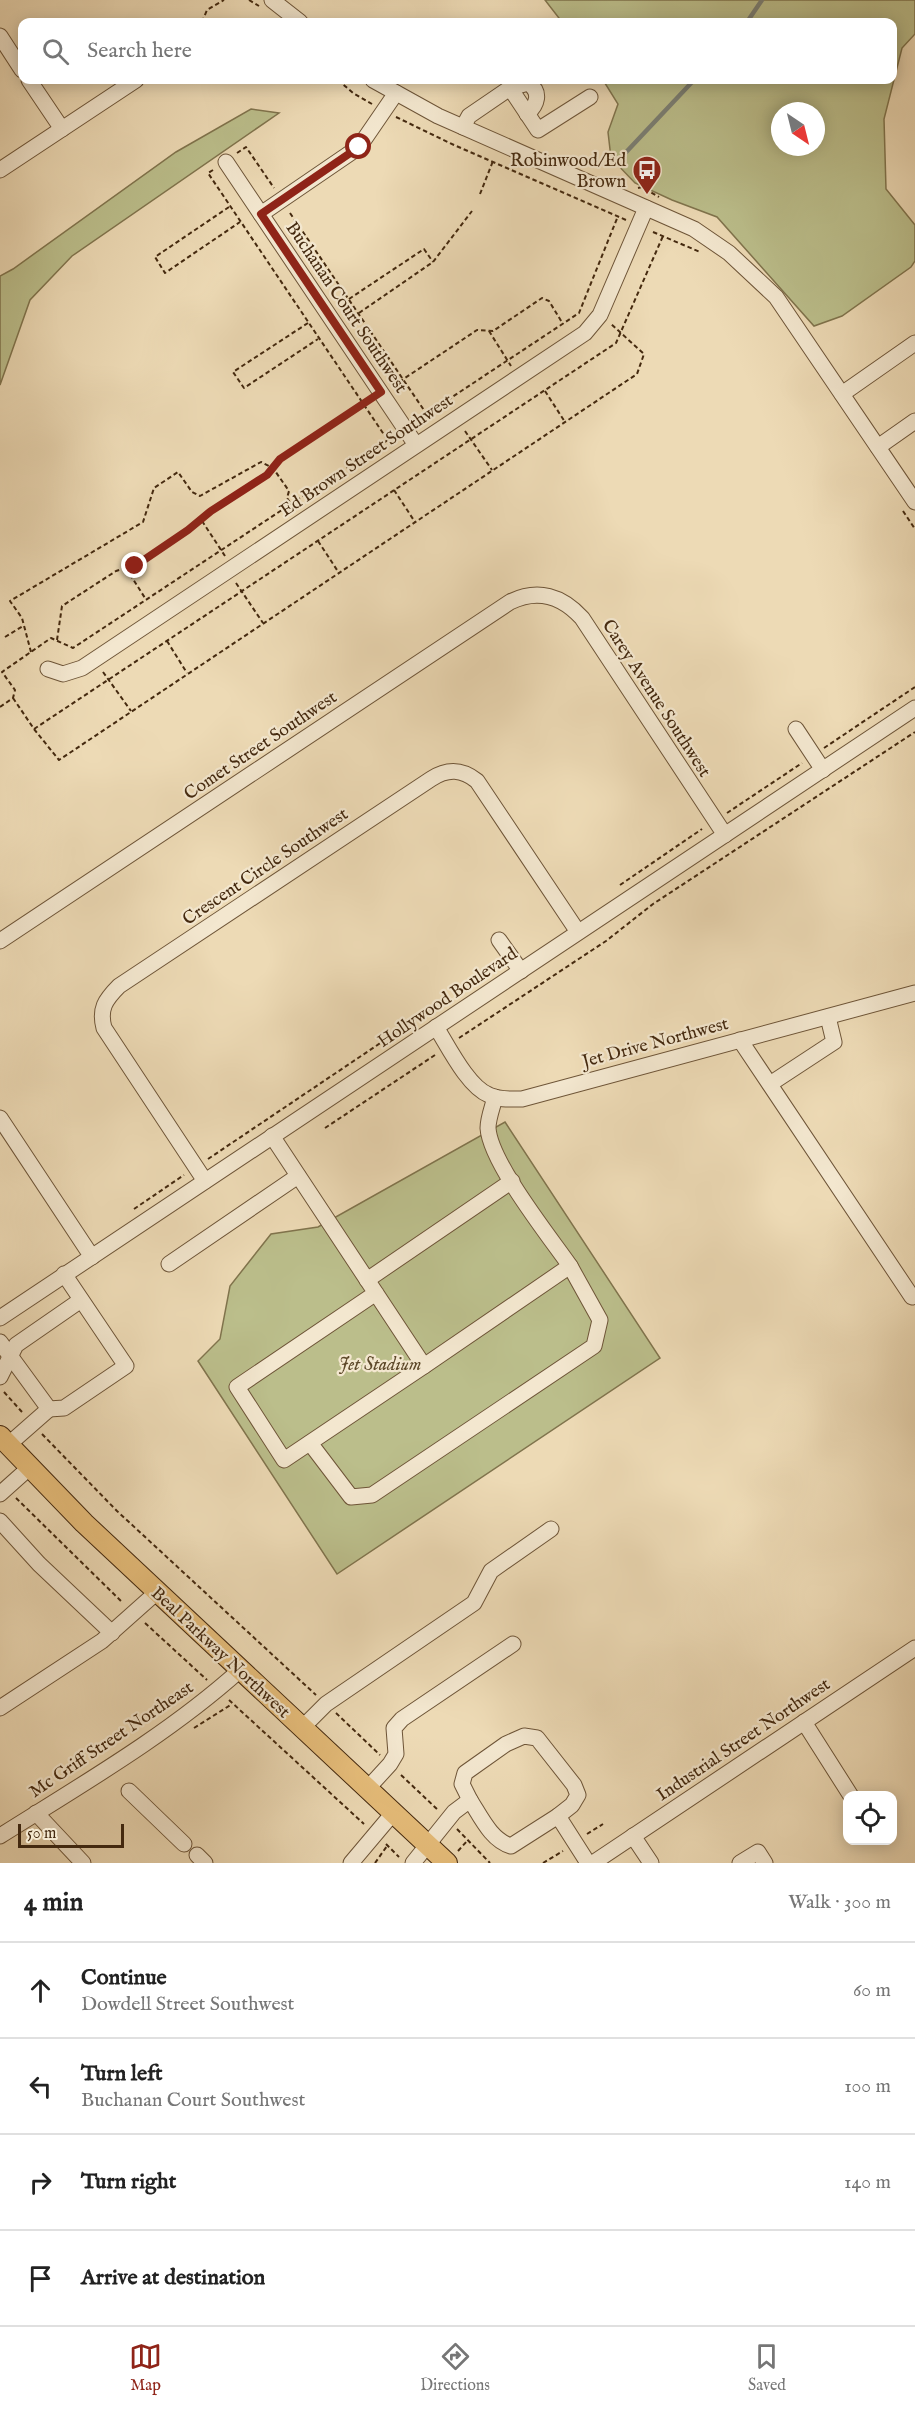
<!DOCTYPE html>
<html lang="en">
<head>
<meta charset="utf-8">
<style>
	:root { --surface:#fff; --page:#f6f6f6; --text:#222; --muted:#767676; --line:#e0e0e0; --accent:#8f2418 }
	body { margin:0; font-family:"IM FELL English",serif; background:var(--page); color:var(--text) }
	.controls { position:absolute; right:18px; bottom:18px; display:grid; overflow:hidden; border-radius:12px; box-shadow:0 3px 15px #0003 }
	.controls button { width:54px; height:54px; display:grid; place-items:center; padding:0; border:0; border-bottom:2px solid var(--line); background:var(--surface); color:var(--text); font:30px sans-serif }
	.compass { position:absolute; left:771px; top:102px; width:54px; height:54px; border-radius:50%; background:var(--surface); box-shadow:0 3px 15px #0003; rotate:145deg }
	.scale { position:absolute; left:18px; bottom:15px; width:106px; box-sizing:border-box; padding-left:6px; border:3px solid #44290f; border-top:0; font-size:16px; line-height:21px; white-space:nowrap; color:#44290f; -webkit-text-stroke:4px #f3e7cf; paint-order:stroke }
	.stop { position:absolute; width:18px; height:18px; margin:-14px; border:4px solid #8f2418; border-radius:50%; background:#fff }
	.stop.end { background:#8f2418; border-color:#fff; box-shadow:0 2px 6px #0008 }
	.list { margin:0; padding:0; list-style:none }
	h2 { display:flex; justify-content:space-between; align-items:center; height:78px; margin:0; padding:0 24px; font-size:26px }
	h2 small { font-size:20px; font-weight:400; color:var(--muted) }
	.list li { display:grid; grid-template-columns:39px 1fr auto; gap:18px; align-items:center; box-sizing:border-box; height:96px; padding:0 24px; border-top:2px solid var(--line) }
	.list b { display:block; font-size:22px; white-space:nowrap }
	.list p { margin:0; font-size:20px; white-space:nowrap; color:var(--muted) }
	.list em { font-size:20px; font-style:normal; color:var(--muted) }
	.icon { flex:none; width:33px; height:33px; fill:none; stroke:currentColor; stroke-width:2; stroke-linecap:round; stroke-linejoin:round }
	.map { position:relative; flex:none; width:915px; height:1863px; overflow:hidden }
	.search { position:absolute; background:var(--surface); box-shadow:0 3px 15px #0003; left:18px; right:18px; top:18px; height:66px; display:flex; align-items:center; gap:15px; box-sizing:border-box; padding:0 21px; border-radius:12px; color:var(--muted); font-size:22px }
	.sheet { height:462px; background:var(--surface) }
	nav { display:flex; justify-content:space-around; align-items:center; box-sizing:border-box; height:84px; border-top:2px solid var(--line); background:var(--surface); font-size:16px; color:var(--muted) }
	nav a { display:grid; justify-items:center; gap:3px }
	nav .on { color:var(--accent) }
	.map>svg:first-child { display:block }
	.green { fill:#bbbe8b; stroke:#80744d; stroke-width:1.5; fill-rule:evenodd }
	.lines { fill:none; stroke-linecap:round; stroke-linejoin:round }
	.stream { stroke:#7a7f75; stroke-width:4.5 }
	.minor-casing { stroke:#6e5538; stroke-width:17 }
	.major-casing { stroke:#44290f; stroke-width:22 }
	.path { stroke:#44290f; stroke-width:2; stroke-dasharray:4.5 3; stroke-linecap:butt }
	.minor { stroke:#f3e7cf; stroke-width:15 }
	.major { stroke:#e6bd7a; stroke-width:20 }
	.route { stroke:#8f2418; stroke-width:8 }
	.labels { text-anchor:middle; stroke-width:4.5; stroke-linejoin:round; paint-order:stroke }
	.poi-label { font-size:18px; fill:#44290f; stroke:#f3e7cf; text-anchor:end }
	.street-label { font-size:18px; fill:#44290f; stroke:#f3e7cf }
	.park-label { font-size:18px; font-style:italic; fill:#5c4728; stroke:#f3e7cf }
</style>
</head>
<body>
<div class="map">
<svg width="915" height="1863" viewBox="0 0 915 1863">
	<rect width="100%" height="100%" fill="#eddab5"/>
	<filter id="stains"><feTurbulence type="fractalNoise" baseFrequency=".00333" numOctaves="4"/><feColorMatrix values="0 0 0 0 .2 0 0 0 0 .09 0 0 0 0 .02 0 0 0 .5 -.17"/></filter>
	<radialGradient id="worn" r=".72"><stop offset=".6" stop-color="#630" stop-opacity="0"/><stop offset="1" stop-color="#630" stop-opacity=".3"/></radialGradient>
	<g class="green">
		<path d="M 545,0 L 915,0 L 915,34 L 902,48 L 884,119 L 886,189 L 915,225 L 915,261 L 911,267 L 842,316 L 814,326 L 717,217 L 672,200 L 635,183 L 611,158 L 608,132 L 618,104 L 603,80 L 892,80 L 892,22 L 562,22 ZM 780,111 L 816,111 L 816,147 L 780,147 Z"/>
		<path d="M 251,109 L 279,113 L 72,256 L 30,300 L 0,385 L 0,276 L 13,269 L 176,152 Z"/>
		<path d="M 505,1122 L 660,1358 L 337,1574 L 198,1361 L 220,1339 L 230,1286 L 271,1234 L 318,1227 Z"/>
	</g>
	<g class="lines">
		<g class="stream">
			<path d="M 747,22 L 762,0"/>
			<path d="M 614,165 L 694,80"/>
		</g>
		<g class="minor-casing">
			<g id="minor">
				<path d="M 272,0 L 300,22"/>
				<path d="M 0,36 L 22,70"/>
				<path d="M 29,80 L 62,129"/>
				<path d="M 373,80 L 438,116 L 694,229 L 729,253 L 776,297 L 915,502"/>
				<path d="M 510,88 L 528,83 C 542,92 537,105 527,114"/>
				<path d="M 463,127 L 469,116 L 510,88 L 538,130 L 590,97"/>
				<path d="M 226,162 L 416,445"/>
				<path d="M 0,170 L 136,80"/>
				<path d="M 261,214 L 359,147 L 396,93"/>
				<path d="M 842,394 L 915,343"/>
				<path d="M 878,447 L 915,421"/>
				<path d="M 48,669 L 63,674 L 82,668 L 585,333 L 600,315 L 646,208"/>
				<path d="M 796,729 L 823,770"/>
				<path d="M 499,940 L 521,971"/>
				<path d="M 0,941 L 510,602 C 538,588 562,596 582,618 L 725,835"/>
				<path d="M 436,1027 C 448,1046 468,1087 489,1095 C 499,1100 511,1099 522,1099 L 915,993"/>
				<path d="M 740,1040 L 912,1297"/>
				<path d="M 770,1084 L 834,1042 L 828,1017"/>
				<path d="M 0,1118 L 92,1257"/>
				<path d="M 272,1136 L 424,1366 L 284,1460 L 237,1387 L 376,1293"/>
				<path d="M 205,1181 L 104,1028 C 99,1009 105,1000 119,986 L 431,779 C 448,768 462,769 477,781 L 578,932"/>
				<path d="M 169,1264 L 298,1176"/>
				<path d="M 367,1280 L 512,1181"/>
				<path d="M 0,1318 L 915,708"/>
				<path d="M 0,1342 L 49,1409 L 8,1445"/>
				<path d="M 424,1366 L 570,1266 C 549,1236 490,1162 488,1128 C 488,1118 493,1106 495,1097"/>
				<path d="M 0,1377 L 16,1345 L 81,1300"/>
				<path d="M 49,1409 L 64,1408 L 126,1366 L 64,1274"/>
				<path d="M 310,1443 L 351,1497 L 372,1495 L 594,1346 L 600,1320 L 570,1266"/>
				<path d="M 0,1494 L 29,1468"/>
				<path d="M 0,1521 L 39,1564 L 112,1633"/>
				<path d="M 0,1708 L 102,1641 L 157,1592"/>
				<path d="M 804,1722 L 851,1796"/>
				<path d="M 303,1727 L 326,1704 L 474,1603 L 491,1571 L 551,1529"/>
				<path d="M 368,1788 L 390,1764 L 396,1754 L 394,1728 L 402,1719 L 513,1644"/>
				<path d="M 129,1791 L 184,1844"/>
				<path d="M 470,1800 L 462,1784 L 465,1773 L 506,1744 L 524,1736 L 537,1738 L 574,1785 L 578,1795 L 572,1805 L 558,1816"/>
				<path d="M 36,1813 L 83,1863"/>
				<path d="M 0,1836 C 81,1785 169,1734 240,1670"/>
				<path d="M 633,1836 L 651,1863"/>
				<path d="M 197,1855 L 205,1863"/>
				<path d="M 351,1863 L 394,1812"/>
				<path d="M 413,1863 L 454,1812 L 470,1800 C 481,1817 491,1840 511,1846 L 558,1816 L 588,1863"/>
				<path d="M 593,1863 L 915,1648"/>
				<path d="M 740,1863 L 758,1852 L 765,1863"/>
			</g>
		</g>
		<g class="major-casing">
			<path id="major" d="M 0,1436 L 84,1523 L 447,1863"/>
		</g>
		<g class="path">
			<path d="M 249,0 L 259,6"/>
			<path d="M 202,22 L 207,10 L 224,0"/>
			<path d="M 338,80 L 353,93 L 372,104"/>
			<path d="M 396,117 L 454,145 L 626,220"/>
			<path d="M 237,153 L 246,147 L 274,188"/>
			<path d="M 213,170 L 208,173 L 391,445"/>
			<path d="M 638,188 L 642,187 L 659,197"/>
			<path d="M 480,194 L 493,161"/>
			<path d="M 229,207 L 155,257 L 165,273 L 240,222"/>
			<path d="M 290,213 L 430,419"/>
			<path d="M 653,232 L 700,252"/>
			<path d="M 349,299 L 424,249 L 433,262"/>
			<path d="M 359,313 L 433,262 L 472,211"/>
			<path d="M 308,323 L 233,372 L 244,388 L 318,339"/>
			<path d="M 489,331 L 511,366"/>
			<path d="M 393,386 L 477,330 L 493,331 L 542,298 L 549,301 L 563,324"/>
			<path d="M 545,391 L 565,422"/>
			<path d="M 416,421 L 579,313 L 618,216"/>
			<path d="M 465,431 L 492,470"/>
			<path d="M 394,490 L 415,522"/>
			<path d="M 903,511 L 915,529"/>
			<path d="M 202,521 L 225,556"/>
			<path d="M 318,541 L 339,573"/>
			<path d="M 126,568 L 145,598"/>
			<path d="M 236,583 L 263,623"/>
			<path d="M 5,637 L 23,626"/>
			<path d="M 57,640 L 62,606 L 116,571 L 135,565 L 188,530 L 211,511 L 267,475 L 280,459 L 370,399"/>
			<path d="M 167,641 L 187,673"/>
			<path d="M 31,652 L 22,618 L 10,601 L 143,522 L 154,488 L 178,472 L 192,492 L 200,496 L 261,462 L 273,468 L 289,491 L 287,498 L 291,504"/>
			<path d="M 103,672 L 131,711"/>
			<path d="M 13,698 L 34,729 L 616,343 L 663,236"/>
			<path d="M 0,707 L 13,698 L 15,690 L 2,672 L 51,638 L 73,648 L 394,436"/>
			<path d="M 34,729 L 59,760 L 637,374 L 644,354 L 610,323"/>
			<path d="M 824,748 L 915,687"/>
			<path d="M 727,813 L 802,763"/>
			<path d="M 620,885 L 702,829"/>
			<path d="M 459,1038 L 606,941 L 653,904 L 915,732"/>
			<path d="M 325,1128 L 435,1055"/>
			<path d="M 208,1159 L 425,1013 L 436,1009"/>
			<path d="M 134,1209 L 184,1175"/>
			<path d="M 4,1392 L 22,1412"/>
			<path d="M 42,1434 L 117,1511 L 316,1695"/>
			<path d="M 16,1498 L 123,1603"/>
			<path d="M 145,1623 L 207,1680"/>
			<path d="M 229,1700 L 364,1824"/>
			<path d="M 336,1713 L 380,1755"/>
			<path d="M 194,1728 L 232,1704"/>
			<path d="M 401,1775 L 438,1810"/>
			<path d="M 457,1829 L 490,1863"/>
			<path d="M 587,1834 L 603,1824"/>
			<path d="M 386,1844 L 399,1857"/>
			<path d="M 458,1851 L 468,1840"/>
			<path d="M 375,1863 L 387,1846"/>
			<path d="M 543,1863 L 563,1851"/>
		</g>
		<use href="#minor" class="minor"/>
		<use href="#major" class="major"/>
	</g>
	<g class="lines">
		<path class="route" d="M 135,566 L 188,530 L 211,511 L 267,475 L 280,459 L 381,392 L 261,214 L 359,147"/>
	</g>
	<defs>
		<g id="bus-pin" transform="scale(1.5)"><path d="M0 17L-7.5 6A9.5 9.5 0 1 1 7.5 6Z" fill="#8f2418" stroke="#f3e7cf"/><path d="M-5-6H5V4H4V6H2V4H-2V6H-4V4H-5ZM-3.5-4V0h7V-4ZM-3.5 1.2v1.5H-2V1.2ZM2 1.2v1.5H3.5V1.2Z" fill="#fff"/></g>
	</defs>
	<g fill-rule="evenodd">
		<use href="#bus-pin" x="647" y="170"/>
	</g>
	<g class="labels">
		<g class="poi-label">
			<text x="626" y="166">Robinwood/Ed<tspan x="626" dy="21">Brown</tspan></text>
		</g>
		<g class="street-label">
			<text transform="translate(347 307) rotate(56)" y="6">Buchanan Court Southwest</text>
			<text transform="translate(366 455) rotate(-34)" y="6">Ed Brown Street Southwest</text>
			<text transform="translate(657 698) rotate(57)" y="6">Carey Avenue Southwest</text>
			<text transform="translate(260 745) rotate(-34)" y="6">Comet Street Southwest</text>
			<text transform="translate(265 866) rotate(-34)" y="6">Crescent Circle Southwest</text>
			<text transform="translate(447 997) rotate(-34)" y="6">Hollywood Boulevard</text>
			<text transform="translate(655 1042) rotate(-15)" y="6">Jet Drive Northwest</text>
			<text transform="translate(221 1652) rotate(43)" y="6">Beal Parkway Northwest</text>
			<text transform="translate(111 1739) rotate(-34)" y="6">Mc Griff Street Northeast</text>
			<text transform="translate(743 1739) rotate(-34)" y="6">Industrial Street Northwest</text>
		</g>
		<g class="park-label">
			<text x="380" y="1370">Jet Stadium</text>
		</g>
	</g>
	<rect width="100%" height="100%" filter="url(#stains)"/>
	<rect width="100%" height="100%" fill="url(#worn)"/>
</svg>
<div class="controls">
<button><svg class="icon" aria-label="locate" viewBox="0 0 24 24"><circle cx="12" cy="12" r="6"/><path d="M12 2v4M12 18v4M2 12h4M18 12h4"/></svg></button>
</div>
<svg class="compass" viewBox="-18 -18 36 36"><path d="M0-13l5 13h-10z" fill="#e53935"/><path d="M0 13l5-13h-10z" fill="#767676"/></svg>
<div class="scale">50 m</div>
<div class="stop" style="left:359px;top:147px"></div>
<div class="stop end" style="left:135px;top:566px"></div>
<div class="search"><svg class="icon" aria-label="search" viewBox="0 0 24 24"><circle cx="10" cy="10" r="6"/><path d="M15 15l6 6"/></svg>Search here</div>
</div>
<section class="sheet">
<h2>4 min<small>Walk · 300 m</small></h2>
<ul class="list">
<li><svg class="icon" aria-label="ahead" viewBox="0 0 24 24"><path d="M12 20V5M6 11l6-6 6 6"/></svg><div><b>Continue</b><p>Dowdell Street Southwest</p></div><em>60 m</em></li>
<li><svg class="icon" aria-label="left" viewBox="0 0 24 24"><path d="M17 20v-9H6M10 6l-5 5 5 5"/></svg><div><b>Turn left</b><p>Buchanan Court Southwest</p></div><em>100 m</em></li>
<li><svg class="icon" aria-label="right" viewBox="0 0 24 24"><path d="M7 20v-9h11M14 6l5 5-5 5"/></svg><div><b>Turn right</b></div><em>140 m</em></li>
<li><svg class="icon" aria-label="arrive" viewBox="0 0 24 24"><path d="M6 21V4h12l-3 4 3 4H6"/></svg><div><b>Arrive at destination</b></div></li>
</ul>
</section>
<nav>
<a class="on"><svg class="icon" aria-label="map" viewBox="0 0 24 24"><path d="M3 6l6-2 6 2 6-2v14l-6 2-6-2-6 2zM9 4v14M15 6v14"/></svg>Map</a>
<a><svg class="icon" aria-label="directions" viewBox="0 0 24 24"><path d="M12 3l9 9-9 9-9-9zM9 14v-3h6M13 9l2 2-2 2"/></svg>Directions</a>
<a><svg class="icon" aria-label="saved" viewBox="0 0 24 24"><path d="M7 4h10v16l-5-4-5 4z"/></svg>Saved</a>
</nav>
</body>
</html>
